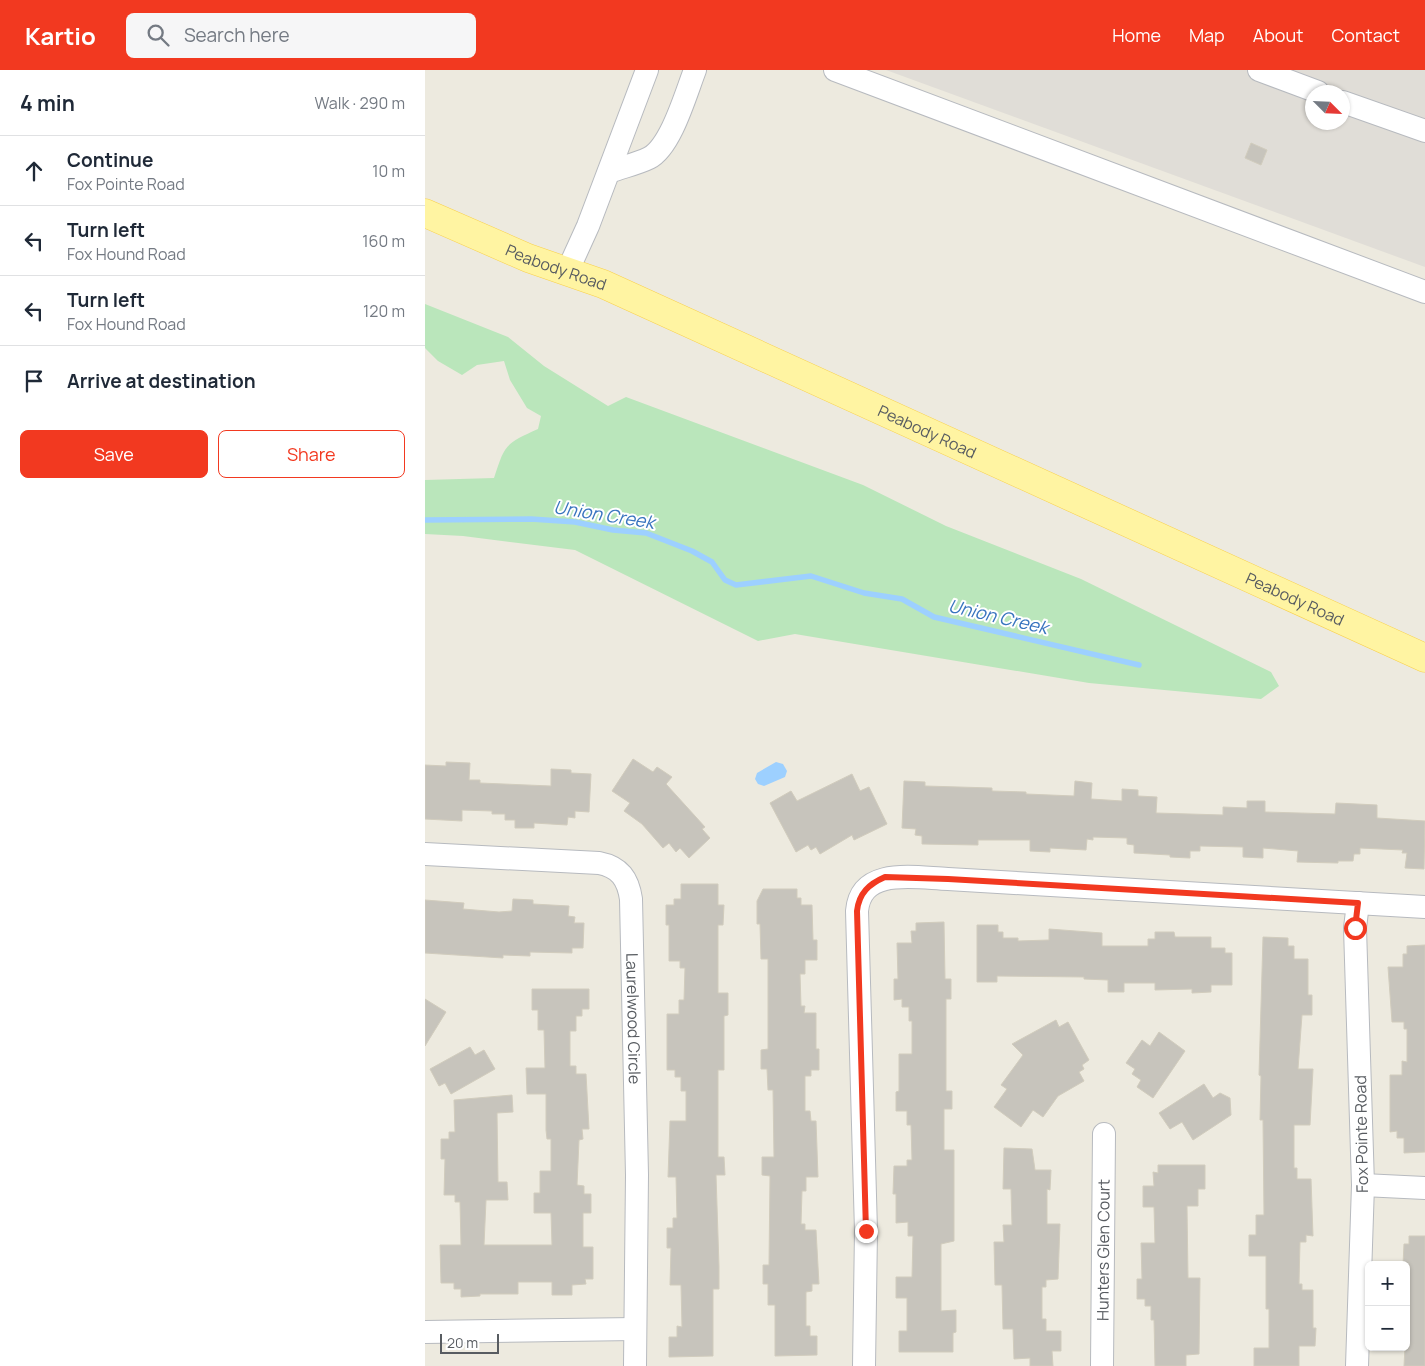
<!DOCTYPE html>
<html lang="en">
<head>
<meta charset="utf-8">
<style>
	:root { --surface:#fff; --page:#f6f6f7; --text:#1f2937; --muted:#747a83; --line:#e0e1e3; --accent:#f23920 }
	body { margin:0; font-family:Manrope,sans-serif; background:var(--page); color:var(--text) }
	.controls { position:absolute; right:15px; bottom:15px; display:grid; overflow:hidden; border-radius:8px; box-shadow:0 1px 4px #0004 }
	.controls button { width:45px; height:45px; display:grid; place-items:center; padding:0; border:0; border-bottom:1px solid var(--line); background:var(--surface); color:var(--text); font:25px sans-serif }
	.compass { position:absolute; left:880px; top:15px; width:45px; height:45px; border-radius:50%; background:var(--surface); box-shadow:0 1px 4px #0004; rotate:114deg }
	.scale { position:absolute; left:15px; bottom:12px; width:59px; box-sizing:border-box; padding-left:5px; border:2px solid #585c61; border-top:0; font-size:14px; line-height:18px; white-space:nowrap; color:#585c61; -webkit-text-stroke:4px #fff; paint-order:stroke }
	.stop { position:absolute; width:15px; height:15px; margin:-11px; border:4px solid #f23920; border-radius:50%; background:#fff }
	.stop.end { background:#f23920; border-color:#fff; box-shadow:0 1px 5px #0008 }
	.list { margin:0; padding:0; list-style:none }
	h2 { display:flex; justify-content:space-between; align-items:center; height:65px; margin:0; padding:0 20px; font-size:21px }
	h2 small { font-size:16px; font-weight:400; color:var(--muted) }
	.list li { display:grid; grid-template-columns:32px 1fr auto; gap:15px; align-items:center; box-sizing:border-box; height:70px; padding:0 20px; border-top:1px solid var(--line) }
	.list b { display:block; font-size:19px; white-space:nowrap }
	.list p { margin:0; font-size:16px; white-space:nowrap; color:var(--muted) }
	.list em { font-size:16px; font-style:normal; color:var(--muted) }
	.actions { display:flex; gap:10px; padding:15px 20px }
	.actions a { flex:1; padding:11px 0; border:1px solid var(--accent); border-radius:8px; text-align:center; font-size:18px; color:var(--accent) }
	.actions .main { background:var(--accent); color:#fff }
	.icon { flex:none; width:28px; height:28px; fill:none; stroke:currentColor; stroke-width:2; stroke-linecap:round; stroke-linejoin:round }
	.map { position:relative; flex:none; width:1000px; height:1296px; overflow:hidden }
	header { display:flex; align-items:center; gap:30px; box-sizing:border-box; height:70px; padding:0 25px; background:var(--accent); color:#fff }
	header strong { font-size:24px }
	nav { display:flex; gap:28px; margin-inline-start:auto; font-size:18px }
	.search { width:350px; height:45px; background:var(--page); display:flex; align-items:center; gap:12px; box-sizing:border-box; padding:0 18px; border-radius:8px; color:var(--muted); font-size:19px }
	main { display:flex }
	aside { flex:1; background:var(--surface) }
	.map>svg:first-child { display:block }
	.industrial { fill:#e0ddd7; fill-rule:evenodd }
	.green { fill:#bae6bb }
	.water { fill:#9dd0ff }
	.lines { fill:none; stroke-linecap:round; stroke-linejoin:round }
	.stream { stroke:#9dd0ff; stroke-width:5.5 }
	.building { fill:#c7c4bc; stroke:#d1ccbd }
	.minor-casing { stroke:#b7babf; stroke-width:24 }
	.major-casing { stroke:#f9d04c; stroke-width:29 }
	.minor { stroke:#fff; stroke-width:22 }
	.major { stroke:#fff4a2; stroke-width:28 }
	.route { stroke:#f23920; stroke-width:6 }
	.labels { text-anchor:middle; stroke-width:4; stroke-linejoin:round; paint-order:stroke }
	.street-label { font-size:16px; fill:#585c61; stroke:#fff }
	.water-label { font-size:18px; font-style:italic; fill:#3874bf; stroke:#fff }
</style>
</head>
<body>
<header>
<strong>Kartio</strong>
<div class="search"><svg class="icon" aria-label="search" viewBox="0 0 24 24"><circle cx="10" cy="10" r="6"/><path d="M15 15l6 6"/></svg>Search here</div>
<nav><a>Home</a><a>Map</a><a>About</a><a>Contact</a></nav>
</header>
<main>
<aside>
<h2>4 min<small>Walk · 290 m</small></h2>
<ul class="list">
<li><svg class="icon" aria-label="ahead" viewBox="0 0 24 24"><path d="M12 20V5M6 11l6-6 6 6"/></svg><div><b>Continue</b><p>Fox Pointe Road</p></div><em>10 m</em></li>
<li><svg class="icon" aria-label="left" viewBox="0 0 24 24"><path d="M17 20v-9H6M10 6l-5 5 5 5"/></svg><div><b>Turn left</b><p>Fox Hound Road</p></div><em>160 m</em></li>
<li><svg class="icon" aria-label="left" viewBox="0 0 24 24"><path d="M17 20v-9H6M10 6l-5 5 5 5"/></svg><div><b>Turn left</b><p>Fox Hound Road</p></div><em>120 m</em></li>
<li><svg class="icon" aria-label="arrive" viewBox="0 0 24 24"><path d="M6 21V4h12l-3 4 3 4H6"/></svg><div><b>Arrive at destination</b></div></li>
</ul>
<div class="actions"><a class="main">Save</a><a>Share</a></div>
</aside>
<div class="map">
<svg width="1000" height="1296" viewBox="0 0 1000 1296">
	<rect width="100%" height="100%" fill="#edeadf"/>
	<path class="industrial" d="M 461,0 L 1000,0 L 1000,197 ZM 888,22 L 918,22 L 918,52 L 888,52 Z"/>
	<path class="green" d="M 0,234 L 83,267 L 119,296 L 183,336 L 201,327 L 438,415 L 521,456 L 656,509 L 846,602 L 854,616 L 836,629 L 664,613 L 370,564 L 333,571 L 150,480 L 38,466 L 0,464 L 0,410 L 69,408 C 80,374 80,374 113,359 L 116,346 L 102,338 L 85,310 L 79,291 L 52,295 L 37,305 L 13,291 L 0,278 Z"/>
	<path class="water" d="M 351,692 L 358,694 L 362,701 L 360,707 L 339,716 L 333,714 L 330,709 L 332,703 Z"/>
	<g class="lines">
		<path class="stream" d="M 0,450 L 106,449 L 150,452 L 188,460 L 221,463 L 267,481 L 287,492 L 300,510 L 311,515 L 386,506 L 439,523 L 477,529 L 509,547 L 714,595"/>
	</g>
	<g class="building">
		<path d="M 826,73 L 842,80 L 836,95 L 820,88 Z"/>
		<path d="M 208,689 L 228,702 L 232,697 L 247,707 L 241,714 L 280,757 L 277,759 L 285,768 L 264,788 L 255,778 L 251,782 L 244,773 L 238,778 L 217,754 L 199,741 L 205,733 L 187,721 Z"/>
		<path d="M 21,692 L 45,693 L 44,710 L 55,710 L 55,713 L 126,716 L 126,699 L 146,700 L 146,703 L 166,704 L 164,742 L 150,741 L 150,748 L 143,747 L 142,755 L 109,753 L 109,758 L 90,758 L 90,750 L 80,750 L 80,744 L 67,744 L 67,741 L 37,740 L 37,751 L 0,749 L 0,695 L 21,696 Z"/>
		<path d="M 427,704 L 435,721 L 444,717 L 462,754 L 429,770 L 427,765 L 395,784 L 391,777 L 386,780 L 383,775 L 371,782 L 345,733 L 366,721 L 372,731 Z"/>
		<path d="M 479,711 L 500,712 L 500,716 L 567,718 L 567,721 L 601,722 L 601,724 L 649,726 L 650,711 L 667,713 L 666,729 L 697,731 L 697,719 L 713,720 L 713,726 L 732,727 L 731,743 L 798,745 L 798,737 L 822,738 L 822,731 L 840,731 L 840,742 L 910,744 L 911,733 L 952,735 L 952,748 L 1000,751 L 999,799 L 980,798 L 982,783 L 977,783 L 978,780 L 935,778 L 935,784 L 929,784 L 928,791 L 913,791 L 913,793 L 872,792 L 873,781 L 838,778 L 838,788 L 818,787 L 818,777 L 775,776 L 775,781 L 765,781 L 765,788 L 745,787 L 745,785 L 709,783 L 709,775 L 702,774 L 702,768 L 668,767 L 668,770 L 662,769 L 661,780 L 625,778 L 625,782 L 605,781 L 605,770 L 553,770 L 553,775 L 497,774 L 497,766 L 490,765 L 491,759 L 477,758 Z"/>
		<path d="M 256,814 L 293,814 L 293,835 L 299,835 L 298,855 L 293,855 L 293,923 L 303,923 L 303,945 L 299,946 L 299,1000 L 293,1000 L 293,1087 L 299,1087 L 300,1105 L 291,1105 L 294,1197 L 294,1219 L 288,1219 L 288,1286 L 244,1287 L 244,1267 L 252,1267 L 252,1256 L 257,1257 L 256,1215 L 245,1215 L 246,1178 L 242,1178 L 242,1158 L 248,1158 L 248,1148 L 252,1148 L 251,1107 L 243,1107 L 245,1051 L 261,1051 L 261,1021 L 256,1021 L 256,1007 L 250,1007 L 250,1000 L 242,1000 L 242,944 L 254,944 L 254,930 L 259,930 L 260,898 L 255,898 L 255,891 L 244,891 L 244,855 L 241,855 L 241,835 L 249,835 L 249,829 L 256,829 Z"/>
		<path d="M 338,819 L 372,819 L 372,828 L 376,828 L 376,835 L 387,835 L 388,870 L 392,870 L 392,890 L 380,890 L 380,904 L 375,904 L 376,936 L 380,936 L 379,943 L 391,943 L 391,979 L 394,979 L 394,1000 L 386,1000 L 386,1006 L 380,1006 L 380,1041 L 385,1041 L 386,1051 L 391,1051 L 393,1107 L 381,1107 L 381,1121 L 377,1121 L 376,1154 L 380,1154 L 380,1160 L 391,1160 L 394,1214 L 387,1214 L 387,1221 L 381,1222 L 381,1256 L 385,1256 L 385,1266 L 392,1266 L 392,1285 L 350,1286 L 350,1235 L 343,1235 L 343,1214 L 338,1214 L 338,1195 L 344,1195 L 345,1106 L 337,1105 L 337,1087 L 349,1087 L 348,1020 L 343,1020 L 342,999 L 336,999 L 336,980 L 343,979 L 343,889 L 336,889 L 335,854 L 332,854 L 332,831 Z"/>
		<path d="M 88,829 L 108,830 L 108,834 L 144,836 L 143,846 L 150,847 L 149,853 L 159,853 L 158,878 L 147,878 L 147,883 L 105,882 L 105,886 L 78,885 L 78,888 L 0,883 L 0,830 L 39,833 L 38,839 L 74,842 L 87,841 Z"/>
		<path d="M 519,852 L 520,909 L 526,909 L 526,929 L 521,929 L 521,1021 L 527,1021 L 527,1039 L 519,1039 L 519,1080 L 529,1080 L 529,1171 L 516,1174 L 516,1241 L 531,1240 L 531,1262 L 528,1263 L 528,1282 L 474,1282 L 474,1261 L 482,1261 L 482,1228 L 471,1228 L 471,1207 L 487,1207 L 488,1166 L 483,1166 L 483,1152 L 471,1153 L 471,1124 L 468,1124 L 469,1096 L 482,1096 L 482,1090 L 487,1090 L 486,1055 L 482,1055 L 482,1041 L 471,1041 L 471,1022 L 474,1021 L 474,984 L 487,984 L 487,951 L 484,951 L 484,937 L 477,937 L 477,929 L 469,930 L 469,909 L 473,909 L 472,873 L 487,873 L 486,861 L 491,861 L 491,853 Z"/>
		<path d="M 552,855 L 573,855 L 573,862 L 578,862 L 578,868 L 593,868 L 593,871 L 624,870 L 624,859 L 677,863 L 677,876 L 723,876 L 723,869 L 730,869 L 730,862 L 749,862 L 750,867 L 786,867 L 786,878 L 800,878 L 800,883 L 807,883 L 807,915 L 786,915 L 786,922 L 767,923 L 767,919 L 730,920 L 730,913 L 699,913 L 699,922 L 683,922 L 683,910 L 659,909 L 659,907 L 572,906 L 572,912 L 552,912 Z"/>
		<path d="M 838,867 L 863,868 L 863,876 L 869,876 L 869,889 L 883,889 L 883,925 L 887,925 L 887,945 L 877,945 L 873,999 L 888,999 L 885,1055 L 869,1055 L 869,1098 L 872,1098 L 872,1109 L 886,1109 L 888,1166 L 881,1165 L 881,1172 L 875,1172 L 874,1214 L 877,1214 L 877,1220 L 888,1220 L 888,1258 L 891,1258 L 890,1276 L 874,1276 L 874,1296 L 829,1296 L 829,1278 L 844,1278 L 844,1239 L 841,1239 L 841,1186 L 824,1186 L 824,1165 L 831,1165 L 831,1145 L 839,1145 L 838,1050 L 835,1050 L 836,1006 L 834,1005 Z"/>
		<path d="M 1000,875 L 1000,1082 L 979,1083 L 979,1068 L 972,1068 L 972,1061 L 965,1062 L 965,1005 L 977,1005 L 977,991 L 982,992 L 982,959 L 979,959 L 979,952 L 967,952 L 963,897 L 978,897 L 978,884 L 982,884 L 982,876 Z"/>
		<path d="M 107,919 L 164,919 L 164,939 L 157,939 L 157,946 L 151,946 L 151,961 L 145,961 L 145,996 L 151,996 L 151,1004 L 161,1004 L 164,1059 L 157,1059 L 158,1069 L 154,1070 L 152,1115 L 159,1116 L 159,1124 L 166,1124 L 166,1143 L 158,1143 L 158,1177 L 168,1177 L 168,1209 L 160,1209 L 161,1214 L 147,1215 L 147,1225 L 127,1225 L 127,1212 L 93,1212 L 93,1224 L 55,1224 L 55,1226 L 36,1227 L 36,1219 L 29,1219 L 29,1213 L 16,1213 L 15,1175 L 36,1175 L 35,1132 L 30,1132 L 30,1125 L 19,1125 L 20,1089 L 16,1089 L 16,1069 L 24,1069 L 24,1062 L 30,1062 L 29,1030 L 87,1025 L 88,1042 L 72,1043 L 73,1112 L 82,1112 L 83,1130 L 61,1130 L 59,1175 L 127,1175 L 126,1143 L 109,1143 L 109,1123 L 115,1123 L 115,1101 L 126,1101 L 126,1069 L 122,1069 L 121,1060 L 121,1024 L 102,1024 L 101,998 L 120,998 L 119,960 L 113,960 L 113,940 L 107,940 Z"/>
		<path d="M 0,929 L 21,942 L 0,976 Z"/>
		<path d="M 631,950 L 634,957 L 643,952 L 664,990 L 657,995 L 659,999 L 654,1002 L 659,1011 L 633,1026 L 618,1047 L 608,1040 L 596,1057 L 569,1037 L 582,1019 L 576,1015 L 598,985 L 587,974 Z"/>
		<path d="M 734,962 L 760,981 L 728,1028 L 712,1017 L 716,1010 L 707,1004 L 710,999 L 701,993 L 717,970 L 725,976 Z"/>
		<path d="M 45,977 L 50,985 L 59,980 L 70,999 L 26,1024 L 20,1013 L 14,1016 L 5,999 Z"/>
		<path d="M 779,1014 L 788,1028 L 795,1023 L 805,1028 L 806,1045 L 768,1070 L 757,1052 L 745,1059 L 734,1043 Z"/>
		<path d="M 579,1078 L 607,1079 L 610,1100 L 626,1100 L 625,1120 L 622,1119 L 622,1154 L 635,1154 L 633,1209 L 621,1210 L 621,1217 L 617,1217 L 617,1249 L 621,1249 L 621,1261 L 636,1261 L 636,1281 L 627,1281 L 628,1296 L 605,1296 L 605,1288 L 589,1289 L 588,1259 L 578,1259 L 577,1215 L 570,1215 L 569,1172 L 579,1172 L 578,1155 L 587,1155 L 586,1119 L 578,1119 Z"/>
		<path d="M 733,1095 L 780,1095 L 780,1119 L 773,1119 L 773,1136 L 762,1136 L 763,1208 L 775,1208 L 774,1284 L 761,1285 L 761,1296 L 730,1296 L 729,1250 L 726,1250 L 726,1236 L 720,1236 L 720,1229 L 712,1229 L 712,1209 L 717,1209 L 716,1173 L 730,1173 L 729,1137 L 718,1137 L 718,1116 L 729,1116 L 728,1102 L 733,1103 Z"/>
		<path d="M 984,1166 L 1000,1166 L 1000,1296 L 979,1296 L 980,1277 L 983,1269 L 983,1236 L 981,1236 L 981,1195 L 978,1195 L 979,1174 L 984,1174 Z"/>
	</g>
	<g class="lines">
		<g class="minor-casing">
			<g id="minor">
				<path d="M 410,0 L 1000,222"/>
				<path d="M 834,0 L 893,22"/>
				<path d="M 918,32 L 1000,61"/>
				<path d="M 184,102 C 197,97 212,94 224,88 C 246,77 261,23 270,0"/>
				<path d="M 143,200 L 163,156 L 222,0"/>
				<path id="s1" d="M 0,784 L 174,793 C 195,797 203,809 206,829 L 212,1105 L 210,1296"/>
				<path d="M 938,1115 L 1000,1118"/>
				<path d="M 0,1262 L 210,1259"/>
				<path d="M 439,1296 L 441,1161 L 432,841 C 436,796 491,808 523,809 L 1000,837"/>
				<path id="s2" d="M 677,1296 L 679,1064"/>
				<path d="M 932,1296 L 938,1115 L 930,858 L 933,833"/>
			</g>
		</g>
		<g class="major-casing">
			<g id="major">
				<path id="s3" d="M 0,143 L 103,188 L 178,214 L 1000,588"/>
			</g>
		</g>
		<use href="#minor" class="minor"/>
		<use href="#major" class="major"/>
	</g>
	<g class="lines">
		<path class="route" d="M 441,1161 L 432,841 C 434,823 444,814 460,807 L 523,809 L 933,833 L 930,858"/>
	</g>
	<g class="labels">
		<g class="street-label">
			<text dy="6" stroke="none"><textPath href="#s3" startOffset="142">Peabody Road</textPath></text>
			<text dy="6" stroke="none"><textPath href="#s3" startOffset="548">Peabody Road</textPath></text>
			<text dy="6" stroke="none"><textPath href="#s3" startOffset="952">Peabody Road</textPath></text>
			<text dy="6" stroke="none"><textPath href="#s1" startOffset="346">Laurelwood Circle</textPath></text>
			<text transform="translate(936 1064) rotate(-91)" y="6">Fox Pointe Road</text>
			<text dy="6" stroke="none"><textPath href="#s2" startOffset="116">Hunters Glen Court</textPath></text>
		</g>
		<g class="water-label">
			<text transform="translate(179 445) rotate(9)" y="6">Union Creek</text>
			<text transform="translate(573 547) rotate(13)" y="6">Union Creek</text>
		</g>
	</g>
</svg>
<div class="controls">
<button>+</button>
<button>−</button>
</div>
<svg class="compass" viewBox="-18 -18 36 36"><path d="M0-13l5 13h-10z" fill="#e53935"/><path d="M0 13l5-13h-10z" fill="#747a83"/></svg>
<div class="scale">20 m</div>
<div class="stop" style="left:930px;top:858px"></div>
<div class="stop end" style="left:441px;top:1161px"></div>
</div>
</main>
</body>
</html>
